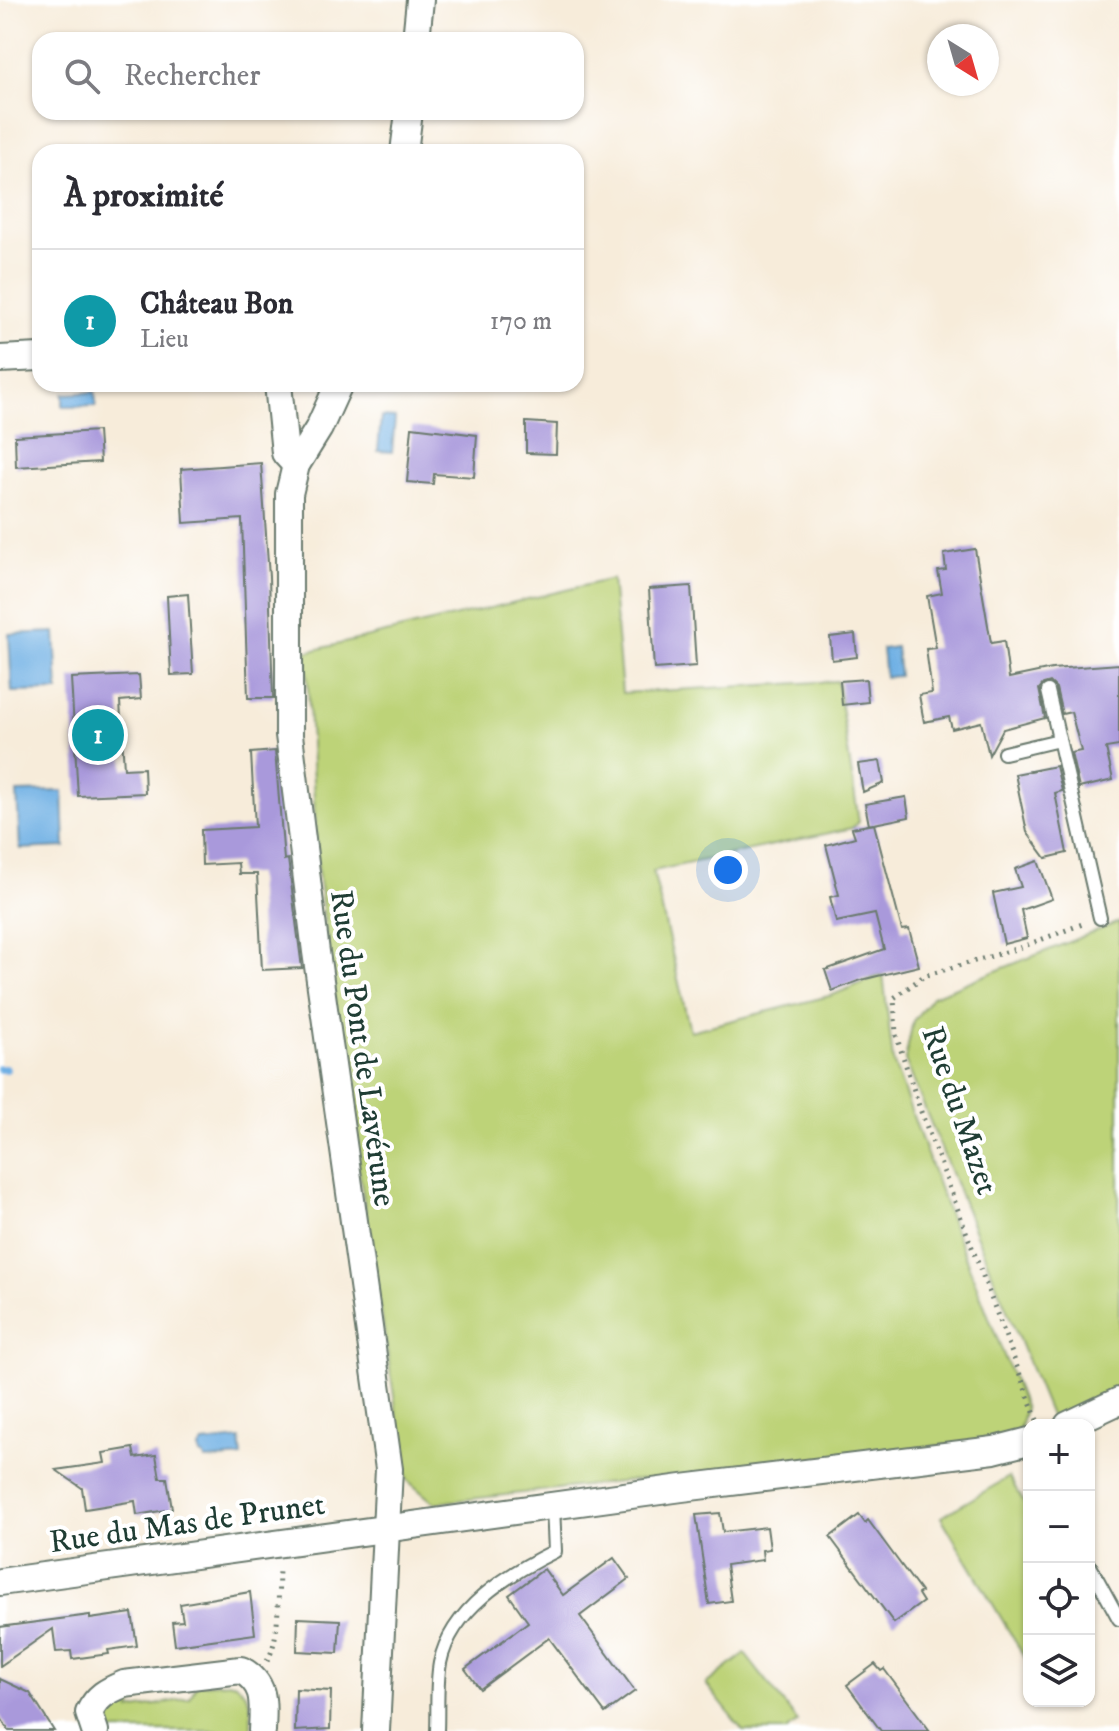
<!DOCTYPE html>
<html lang="fr">
<head>
<meta charset="utf-8">
<style>
	:root { --surface:#fff; --page:#f7f7f7; --text:#2b2b33; --muted:#7c7c81; --line:#e1e1e2; --accent:#d93025 }
	body { margin:0; font-family:"IM FELL DW Pica",serif; background:var(--page); color:var(--text) }
	.controls { position:absolute; right:24px; bottom:24px; display:grid; overflow:hidden; border-radius:16px; box-shadow:0 2px 6px #0004 }
	.controls button { width:72px; height:72px; display:grid; place-items:center; padding:0; border:0; border-bottom:2px solid var(--line); background:var(--surface); color:var(--text); font:40px sans-serif }
	.compass { position:absolute; left:927px; top:24px; width:72px; height:72px; border-radius:50%; background:var(--surface); box-shadow:0 2px 6px #0004; rotate:143deg }
	.you { position:absolute; left:728px; top:870px; width:28px; height:28px; margin:-20px; border:6px solid #fff; border-radius:50%; background:#1a73e8; box-shadow:0 0 0 12px #1a73e833 }
	.badge { display:grid; place-items:center; width:52px; height:52px; border-radius:50%; background:var(--accent); color:#fff; font-size:26px; font-weight:700 }
	.pin { position:absolute; translate:-50% -50%; border:4px solid #fff; box-shadow:0 2px 8px #0006 }
	.list { margin:0; padding:0; list-style:none }
	h2 { display:flex; justify-content:space-between; align-items:center; height:104px; margin:0; padding:0 32px; font-size:34px }
	h2 small { font-size:26px; font-weight:400; color:var(--muted) }
	.list li { display:grid; grid-template-columns:52px 1fr auto; gap:24px; align-items:center; box-sizing:border-box; height:144px; padding:0 32px; border-top:2px solid var(--line) }
	.list b { display:block; font-size:30px; white-space:nowrap }
	.list p { margin:0; font-size:26px; white-space:nowrap; color:var(--muted) }
	.list em { font-size:26px; font-style:normal; color:var(--muted) }
	.icon { flex:none; width:44px; height:44px; fill:none; stroke:currentColor; stroke-width:2; stroke-linecap:round; stroke-linejoin:round }
	.map { position:relative; flex:none; width:1119px; height:1731px; overflow:hidden }
	.search { position:absolute; background:var(--surface); box-shadow:0 2px 6px #0004; left:32px; top:32px; width:552px; height:88px; display:flex; align-items:center; gap:20px; box-sizing:border-box; padding:0 28px; border-radius:24px; color:var(--muted); font-size:30px }
	.panel { position:absolute; background:var(--surface); box-shadow:0 2px 6px #0004; left:32px; top:144px; width:552px; height:248px; border-radius:24px }
	.map>svg:first-child { display:block }
	.green { fill:#bdd378; stroke:#6e8856; stroke-width:2 }
	.water { fill:#70b0e4; stroke:#48768c; stroke-width:2 }
	.lines { fill:none; stroke-linecap:round; stroke-linejoin:round }
	.stream { stroke:#70b0e4; stroke-width:8 }
	.building { fill:#a999db }
	.service-casing { stroke:#6b7a6e; stroke-width:16 }
	.minor-casing { stroke:#6b7a6e; stroke-width:30 }
	.path { stroke:#6b7a6e; stroke-width:5; stroke-dasharray:2 6; stroke-linecap:butt }
	.service { stroke:#fff; stroke-width:12 }
	.minor { stroke:#fff; stroke-width:26 }
	.labels { text-anchor:middle; stroke-width:8; stroke-linejoin:round; paint-order:stroke }
	.street-label { font-size:32px; fill:#1f3d34; stroke:#fff }
</style>
</head>
<body>
<div class="map">
<svg width="1119" height="1731" viewBox="0 0 1119 1731">
	<rect width="100%" height="100%" fill="#fff"/>
	<filter id="ink" filterUnits="userSpaceOnUse"><feTurbulence type="fractalNoise" baseFrequency=".0125" numOctaves="2"/><feDisplacementMap in="SourceGraphic" scale="16" xChannelSelector="R" yChannelSelector="G"/><feConvolveMatrix kernelMatrix="1 2 1 2 8 2 1 2 1" color-interpolation-filters="sRGB"/></filter>
	<filter id="wash" filterUnits="userSpaceOnUse"><feTurbulence type="fractalNoise" baseFrequency=".006" numOctaves="4" result="noise"/><feDisplacementMap in="SourceGraphic" scale="32" xChannelSelector="R" yChannelSelector="G"/><feGaussianBlur stdDeviation="1.8" result="paint"/><feColorMatrix in="noise" values="0 0 0 0 0 0 0 0 0 0 0 0 0 0 0 0 0 1.4 0 .05"/><feComposite in="paint" operator="in"/></filter>
	<g filter="url(#wash)">
		<rect width="100%" height="100%" fill="#f7ecda"/>
		<g class="green">
			<path d="M 612,579 L 622,693 L 837,681 L 859,822 L 852,828 L 653,871 L 690,1031 L 833,995 L 883,974 L 893,1061 L 950,1218 L 1025,1409 L 1017,1437 L 434,1503 L 407,1480 L 341,1053 L 318,872 L 306,652 Z"/>
			<path d="M 1119,922 L 1119,1392 L 1053,1423 L 905,1060 L 913,1021 L 933,996 Z"/>
			<path d="M 1009,1477 L 1029,1511 L 1028,1663 L 941,1517 Z"/>
			<path d="M 745,1654 L 798,1722 L 786,1731 L 743,1731 L 706,1684 Z"/>
			<path d="M 234,1682 C 254,1698 251,1707 251,1731 L 107,1731 C 98,1707 117,1698 137,1693 L 131,1710 L 190,1698 L 197,1684 Z"/>
		</g>
		<g class="water">
			<path d="M 95,392 L 96,406 L 63,407 L 63,394 Z"/>
			<path d="M 381,417 L 395,418 L 392,452 L 378,451 Z"/>
			<path d="M 55,632 L 58,691 L 12,692 L 9,634 Z"/>
			<path d="M 896,647 L 899,676 L 885,677 L 882,649 Z"/>
			<path d="M 63,791 L 65,847 L 20,849 L 17,792 Z"/>
			<path d="M 240,1439 L 242,1457 L 205,1460 L 204,1456 L 200,1454 L 199,1448 L 203,1443 Z"/>
		</g>
		<g class="lines">
			<path class="stream" d="M 0,1069 L 6,1069"/>
		</g>
		<g id="blocks">
			<g class="building">
				<path d="M 526,422 L 557,424 L 556,454 L 526,453 Z"/>
				<path d="M 412,427 L 477,435 L 474,477 L 434,474 L 433,484 L 407,482 Z"/>
				<path d="M 98,431 L 100,462 L 16,467 L 15,436 Z"/>
				<path d="M 261,463 L 269,577 L 273,698 L 248,698 L 242,519 L 184,523 L 181,469 Z"/>
				<path d="M 975,549 L 991,643 L 1004,641 L 1009,678 L 1052,669 L 1119,664 L 1119,746 L 1106,748 L 1113,780 L 1079,788 L 1071,753 L 1081,751 L 1071,712 L 1062,714 L 1056,688 L 1050,682 L 1043,684 L 1039,689 L 1045,718 L 1003,729 L 989,755 L 981,722 L 952,729 L 949,717 L 924,722 L 919,695 L 932,693 L 926,649 L 936,648 L 927,596 L 942,593 L 938,571 L 946,570 L 944,554 Z"/>
				<path d="M 691,586 L 696,666 L 654,669 L 649,589 Z"/>
				<path d="M 188,594 L 193,674 L 171,675 L 167,596 Z"/>
				<path d="M 855,634 L 857,657 L 832,660 L 830,637 Z"/>
				<path d="M 139,675 L 141,699 L 120,701 L 124,769 L 144,768 L 145,793 L 78,796 L 71,678 Z"/>
				<path d="M 866,679 L 868,702 L 842,705 L 840,681 Z"/>
				<path d="M 275,751 L 284,860 L 288,859 L 302,968 L 262,970 L 257,874 L 239,874 L 238,863 L 202,865 L 201,830 L 255,827 L 251,753 Z"/>
				<path d="M 880,761 L 884,783 L 863,792 L 858,764 Z"/>
				<path d="M 1056,766 L 1062,791 L 1055,793 L 1067,853 L 1046,858 L 1027,832 L 1015,774 Z"/>
				<path d="M 906,797 L 909,817 L 869,825 L 865,804 Z"/>
				<path d="M 874,824 L 902,930 L 909,929 L 919,966 L 861,980 L 832,991 L 825,970 L 884,949 L 875,914 L 836,922 L 830,897 L 839,895 L 826,845 L 855,837 L 852,828 Z"/>
				<path d="M 1038,861 L 1052,899 L 1021,910 L 1027,938 L 1004,944 L 993,893 L 1021,887 L 1015,869 Z"/>
				<path d="M 133,1448 L 135,1458 L 156,1455 L 160,1478 L 167,1478 L 172,1509 L 137,1515 L 135,1501 L 85,1509 L 82,1488 L 56,1470 L 105,1463 L 103,1453 Z"/>
				<path d="M 720,1513 L 723,1532 L 767,1527 L 770,1549 L 762,1550 L 763,1560 L 726,1565 L 731,1601 L 709,1604 L 696,1515 Z"/>
				<path d="M 859,1515 L 865,1523 L 868,1520 L 921,1592 L 918,1594 L 923,1602 L 894,1623 L 830,1537 Z"/>
				<path d="M 614,1558 L 629,1579 L 580,1616 L 635,1691 L 605,1713 L 549,1638 L 480,1689 L 465,1669 L 528,1622 L 509,1595 L 544,1569 L 563,1595 Z"/>
				<path d="M 250,1592 L 255,1634 L 175,1645 L 172,1622 L 183,1621 L 180,1604 Z"/>
				<path d="M 132,1613 L 137,1646 L 108,1650 L 109,1654 L 72,1659 L 71,1651 L 56,1652 L 53,1629 L 0,1666 L 0,1627 L 90,1615 L 90,1619 Z"/>
				<path d="M 298,1618 L 340,1620 L 338,1653 L 297,1651 Z"/>
				<path d="M 875,1664 L 881,1671 L 884,1669 L 930,1731 L 881,1731 L 847,1685 Z"/>
				<path d="M 0,1679 L 30,1693 L 54,1731 L 9,1731 L 0,1716 Z"/>
				<path d="M 296,1689 L 331,1691 L 330,1729 L 295,1731 Z"/>
			</g>
		</g>
	</g>
	<g filter="url(#ink)">
		<use href="#blocks" fill-opacity="0" stroke="#6b7a6e" stroke-width="2"/>
		<g class="lines">
			<g class="service-casing">
				<g id="service">
					<path d="M 1048,691 L 1100,918"/>
					<path d="M 1004,753 L 1059,740"/>
					<path d="M 1089,1564 L 1119,1619"/>
					<path d="M 437,1731 C 438,1709 436,1685 440,1663 C 451,1609 508,1574 555,1551 L 553,1506"/>
				</g>
			</g>
			<g class="minor-casing">
				<g id="minor">
					<path d="M 416,40 L 420,0"/>
					<path d="M 404,152 L 409,112"/>
					<path d="M 0,359 L 40,357"/>
					<path d="M 278,384 L 285,453 L 296,465"/>
					<path d="M 339,384 L 319,428 L 296,465 L 289,494 L 289,735 L 316,952 L 389,1469 L 376,1731"/>
					<path d="M 1068,1425 L 1119,1401"/>
					<path d="M 0,1582 L 682,1488 L 994,1450 L 1029,1441"/>
					<path d="M 95,1731 L 89,1713 C 97,1696 107,1691 124,1684 L 241,1670 C 267,1684 263,1705 262,1731"/>
				</g>
			</g>
			<g class="path">
				<path d="M 1037,1420 L 920,1109 L 896,1035 L 894,998 L 924,976 L 1019,948 L 1085,923"/>
				<path d="M 267,1661 C 280,1641 278,1594 279,1569"/>
			</g>
			<use href="#service" class="service"/>
			<use href="#minor" class="minor"/>
		</g>
	</g>
	<g class="labels">
		<g class="street-label">
			<text transform="translate(364 1048) rotate(82)" y="11">Rue du Pont de Lavérune</text>
			<text transform="translate(961 1110) rotate(71)" y="11">Rue du Mazet</text>
			<text transform="translate(187 1522) rotate(-8)" y="11">Rue du Mas de Prunet</text>
		</g>
	</g>
</svg>
<div class="controls">
<button>+</button>
<button>−</button>
<button><svg class="icon" aria-label="locate" viewBox="0 0 24 24"><circle cx="12" cy="12" r="6"/><path d="M12 2v4M12 18v4M2 12h4M18 12h4"/></svg></button>
<button><svg class="icon" aria-label="layers" viewBox="0 0 24 24"><path d="M12 4l9 5-9 5-9-5zM3 14l9 5 9-5"/></svg></button>
</div>
<svg class="compass" viewBox="-18 -18 36 36"><path d="M0-13l5 13h-10z" fill="#e53935"/><path d="M0 13l5-13h-10z" fill="#7c7c81"/></svg>
<div class="you"></div>
<div class="pin badge" style="left:98px;top:735px;background:#0f9aa8">1</div>
<div class="search"><svg class="icon" aria-label="search" viewBox="0 0 24 24"><circle cx="10" cy="10" r="6"/><path d="M15 15l6 6"/></svg>Rechercher</div>
<section class="panel">
<h2>À proximité<small></small></h2>
<ul class="list">
<li><span class="badge" style="background:#0f9aa8">1</span><div><b>Château Bon</b><p>Lieu</p></div><em>170 m</em></li>
</ul>
</section>
</div>
</body>
</html>
